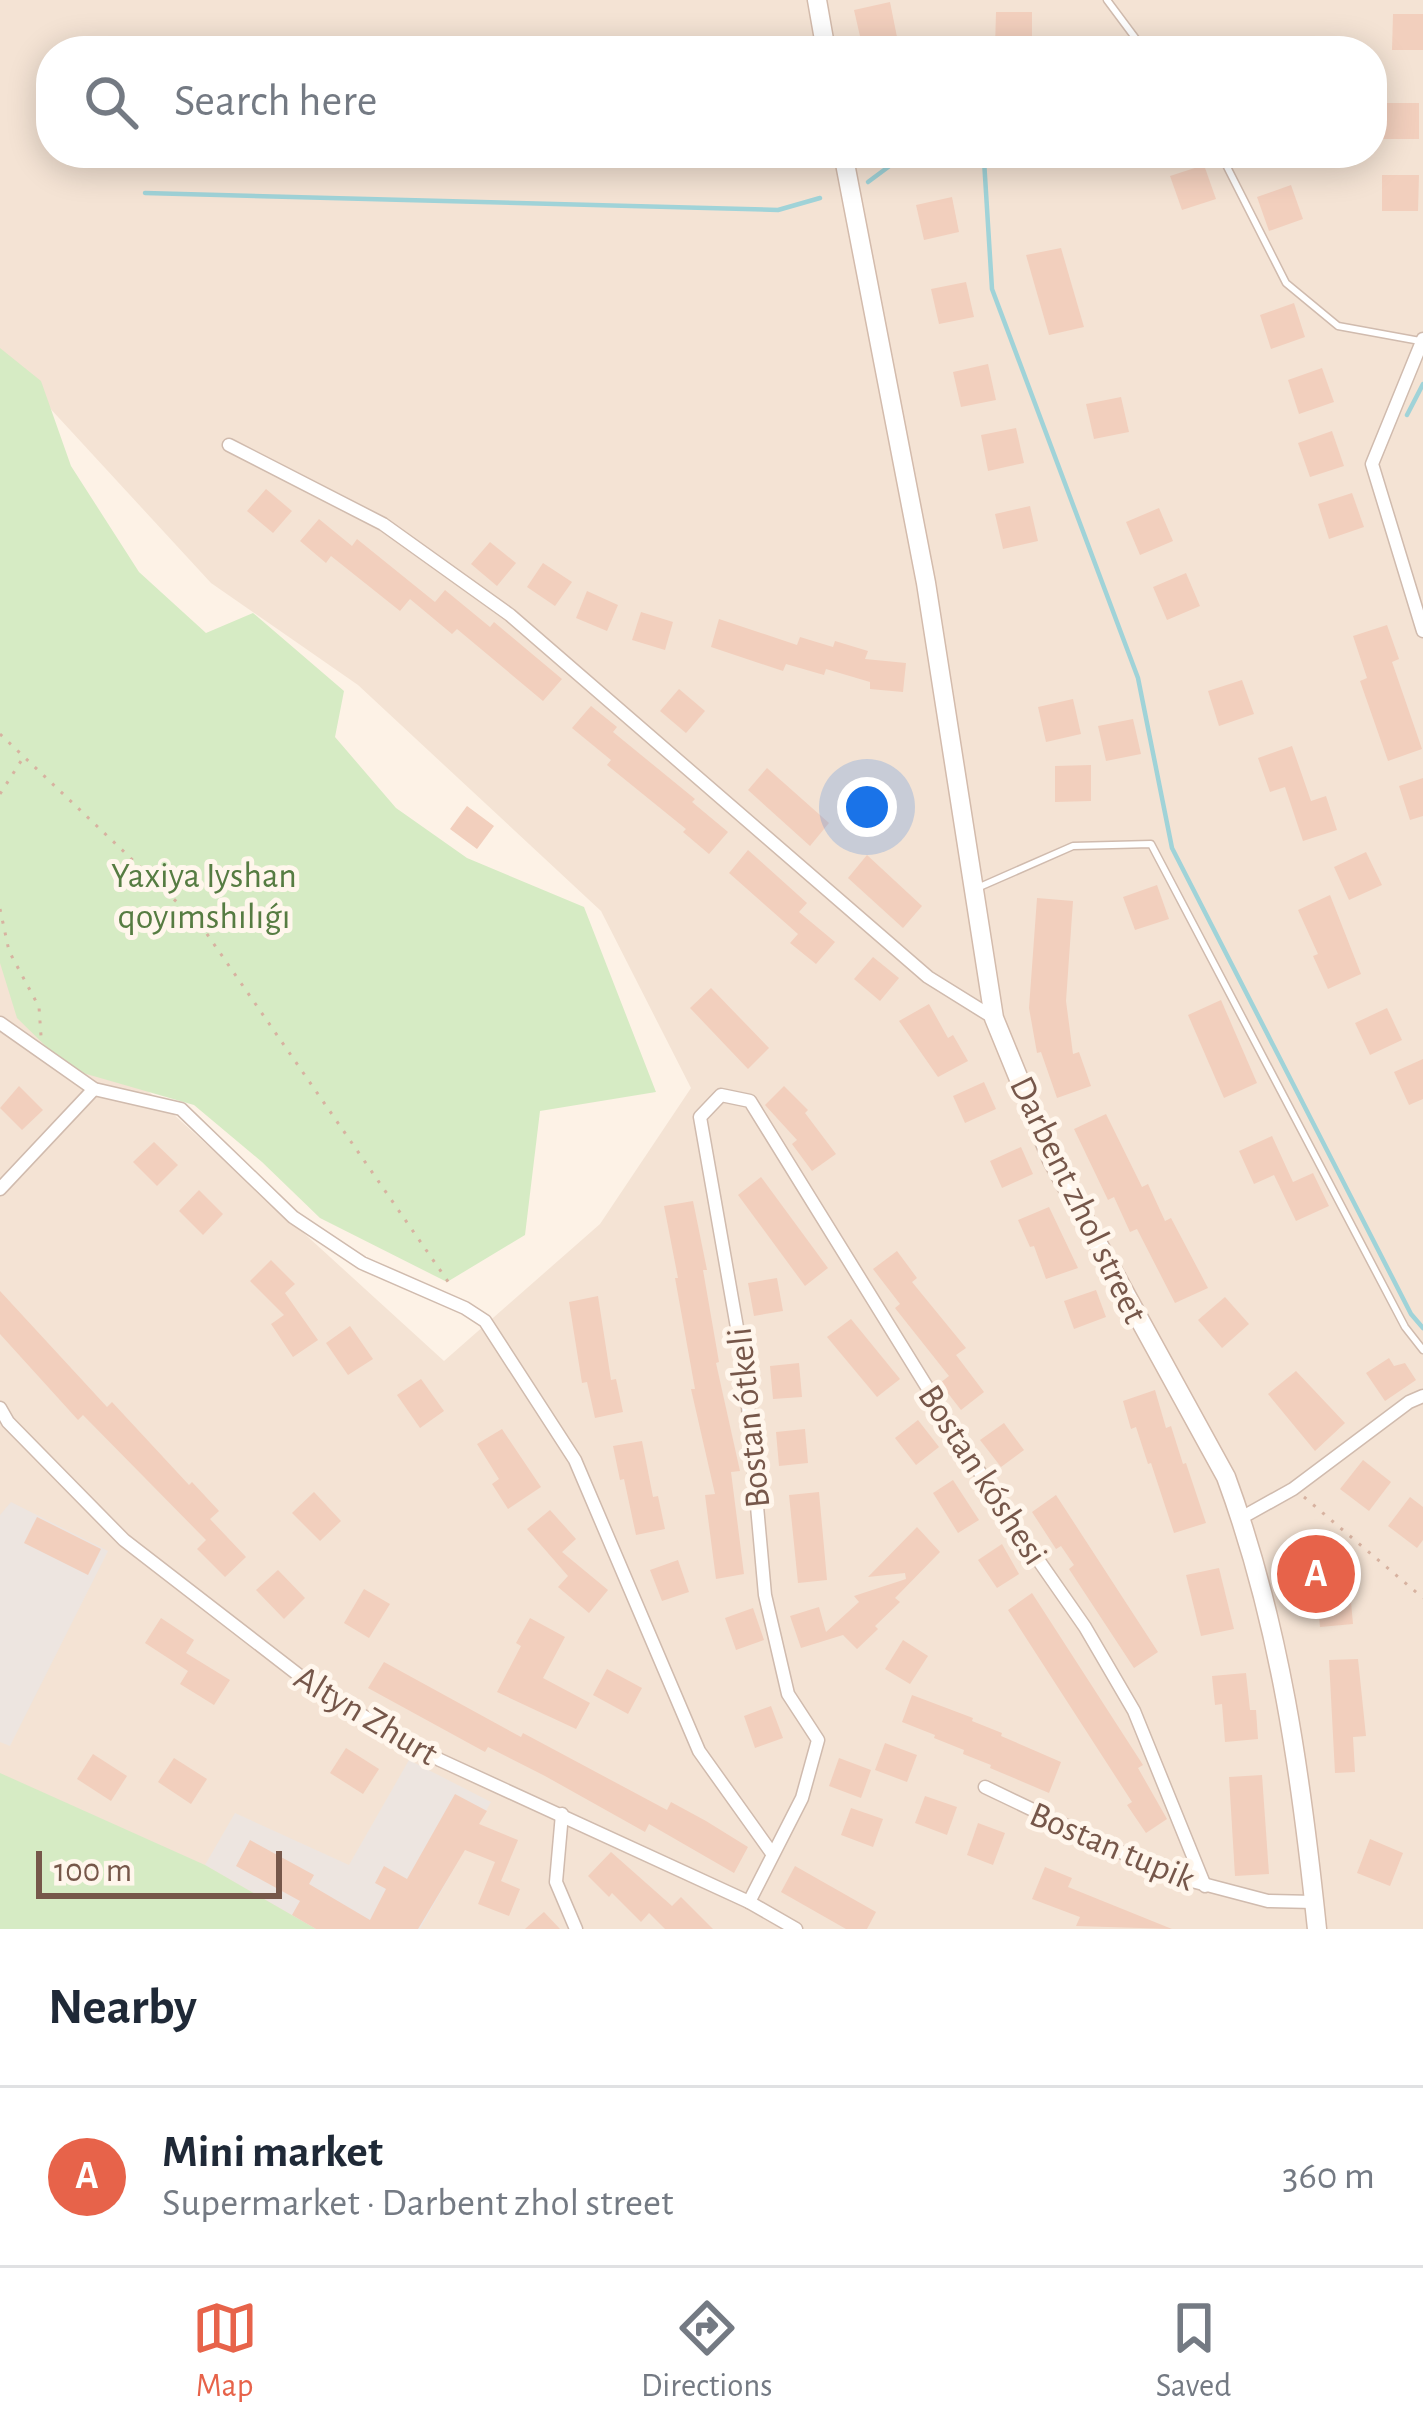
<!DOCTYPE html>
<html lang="en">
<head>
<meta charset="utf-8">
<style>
	:root { --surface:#fff; --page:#f2f2f3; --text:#1f2937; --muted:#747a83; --line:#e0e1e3; --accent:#e7634a }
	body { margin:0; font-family:"Alegreya Sans",sans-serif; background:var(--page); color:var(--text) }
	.scale { position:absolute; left:36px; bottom:30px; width:246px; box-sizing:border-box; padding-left:12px; border:6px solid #76574a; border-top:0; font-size:33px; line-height:42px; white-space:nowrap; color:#76574a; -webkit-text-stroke:9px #fff6ec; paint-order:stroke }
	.you { position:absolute; left:867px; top:807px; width:42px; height:42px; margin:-30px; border:9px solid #fff; border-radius:50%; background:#1a73e8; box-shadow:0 0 0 18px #1a73e833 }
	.badge { display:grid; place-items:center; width:78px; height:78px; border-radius:50%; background:var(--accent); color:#fff; font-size:39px; font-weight:700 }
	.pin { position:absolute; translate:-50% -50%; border:6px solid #fff; box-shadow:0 3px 12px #0006 }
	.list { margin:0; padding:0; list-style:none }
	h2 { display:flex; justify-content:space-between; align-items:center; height:156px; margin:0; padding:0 48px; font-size:51px }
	h2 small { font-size:39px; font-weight:400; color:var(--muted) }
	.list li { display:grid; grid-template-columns:78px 1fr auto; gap:36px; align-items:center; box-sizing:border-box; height:180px; padding:0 48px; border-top:3px solid var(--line) }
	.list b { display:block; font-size:45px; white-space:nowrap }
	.list p { margin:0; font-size:39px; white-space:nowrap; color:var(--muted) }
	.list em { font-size:39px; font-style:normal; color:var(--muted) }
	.icon { flex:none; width:66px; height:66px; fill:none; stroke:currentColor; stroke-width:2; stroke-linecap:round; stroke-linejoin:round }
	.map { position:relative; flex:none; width:1423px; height:1929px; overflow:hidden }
	.search { position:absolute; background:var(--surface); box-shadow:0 6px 30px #0003; left:36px; right:36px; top:36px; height:132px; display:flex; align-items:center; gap:30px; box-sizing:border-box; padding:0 42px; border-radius:48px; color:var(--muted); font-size:45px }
	.sheet { height:336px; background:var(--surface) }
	nav { display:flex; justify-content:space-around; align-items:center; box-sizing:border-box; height:168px; border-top:3px solid var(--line); background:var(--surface); font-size:33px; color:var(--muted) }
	nav a { display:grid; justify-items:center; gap:6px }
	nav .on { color:var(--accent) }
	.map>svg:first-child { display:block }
	.residential { fill:#f4e3d4; fill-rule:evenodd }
	.industrial { fill:#ede5e0 }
	.green { fill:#d6ebc4 }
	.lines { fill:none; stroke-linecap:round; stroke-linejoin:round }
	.stream { stroke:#a0d3d8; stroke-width:4.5 }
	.building { fill:#f2cfbd }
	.service-casing { stroke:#d0bbae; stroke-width:9 }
	.minor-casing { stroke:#d0bbae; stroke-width:15 }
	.secondary-casing { stroke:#d3bbac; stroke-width:21 }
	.path { stroke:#d7b2a0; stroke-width:3; stroke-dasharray:3 9; stroke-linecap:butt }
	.service { stroke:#fff; stroke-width:6 }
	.minor { stroke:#fff; stroke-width:12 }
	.secondary { stroke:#fff; stroke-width:18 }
	.labels { text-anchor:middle; stroke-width:10; stroke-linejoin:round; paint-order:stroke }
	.park-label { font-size:36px; fill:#567c42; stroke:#fff6ec }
	.street-label { font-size:36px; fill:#76574a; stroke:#fff6ec }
</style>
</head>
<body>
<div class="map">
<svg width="1423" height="1929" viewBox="0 0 1423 1929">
	<rect width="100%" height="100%" fill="#fdf2e6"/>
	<path class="residential" d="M 0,0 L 1423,0 L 1423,1929 L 0,1929 L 0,956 L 444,1361 L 600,1224 L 691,1088 L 601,911 L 358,685 L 211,583 L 0,354 ZM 51,51 L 1372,51 L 1372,153 L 51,153 Z"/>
	<g class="industrial">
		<path d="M 11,1502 L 108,1551 L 10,1746 L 0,1742 L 0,1515 Z"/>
		<path d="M 409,1760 L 491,1802 L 420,1929 L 316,1929 L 205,1865 L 235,1813 L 349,1865 Z"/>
	</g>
	<g class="green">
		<path d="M 0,348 L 41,381 L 71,466 L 139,572 L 206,633 L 253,613 L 344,691 L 335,737 L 396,808 L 467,858 L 584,907 L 656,1092 L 540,1111 L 525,1235 L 447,1282 L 320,1218 L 262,1162 L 194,1105 L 69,1069 L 17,1018 L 0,963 Z"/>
		<path d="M 0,1773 L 205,1865 L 316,1929 L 0,1929 Z"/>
	</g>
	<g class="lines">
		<g class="stream">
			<path d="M 967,153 L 984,160 L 992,289 L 1138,678 L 1172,848 L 1411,1314 L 1423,1328"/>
			<path d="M 868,182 L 907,153"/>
			<path d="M 145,193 L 778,210 L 820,198"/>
			<path d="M 1407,415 L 1423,384"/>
		</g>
	</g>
	<g class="building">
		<path d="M 890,2 L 897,37 L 862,45 L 854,10 Z"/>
		<path d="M 996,12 L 1032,12 L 1032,48 L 995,48 Z"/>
		<path d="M 1393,14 L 1423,14 L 1423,50 L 1392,50 Z"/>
		<rect x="1383" y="103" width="36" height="36"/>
		<path d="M 1204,165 L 1216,199 L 1182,210 L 1170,176 Z"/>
		<path d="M 1382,175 L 1419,175 L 1418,211 L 1382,211 Z"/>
		<path d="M 1291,185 L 1303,219 L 1269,231 L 1257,197 Z"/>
		<path d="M 952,197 L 959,232 L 924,240 L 916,205 Z"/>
		<path d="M 1061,248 L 1084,327 L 1049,335 L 1026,255 Z"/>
		<path d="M 966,282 L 974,317 L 939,324 L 931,289 Z"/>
		<path d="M 1294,303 L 1305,337 L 1271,349 L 1260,315 Z"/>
		<path d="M 988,364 L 996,400 L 961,407 L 953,372 Z"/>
		<path d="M 1322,368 L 1334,402 L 1299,414 L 1288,380 Z"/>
		<path d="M 1121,397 L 1129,432 L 1094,439 L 1086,404 Z"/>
		<path d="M 1016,428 L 1024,463 L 988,471 L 981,435 Z"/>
		<path d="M 1332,431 L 1344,466 L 1310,477 L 1298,443 Z"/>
		<path d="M 266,489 L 292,511 L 273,533 L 247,511 Z"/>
		<path d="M 1352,493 L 1364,527 L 1329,539 L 1318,504 Z"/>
		<path d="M 1030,506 L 1038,541 L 1003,549 L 995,514 Z"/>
		<path d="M 1159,508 L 1173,541 L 1140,555 L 1126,522 Z"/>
		<path d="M 319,519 L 352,546 L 357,539 L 435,602 L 445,590 L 490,627 L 494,622 L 562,679 L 543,701 L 457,629 L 452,634 L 410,599 L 400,611 L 331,556 L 326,563 L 300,541 Z"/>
		<path d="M 490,542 L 516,563 L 497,586 L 471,564 Z"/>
		<path d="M 543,563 L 572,582 L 555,606 L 527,587 Z"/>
		<path d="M 1186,573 L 1200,606 L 1167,620 L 1153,587 Z"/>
		<path d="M 587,591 L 618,605 L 607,631 L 576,618 Z"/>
		<path d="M 641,612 L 673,622 L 665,650 L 632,640 Z"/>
		<path d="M 719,619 L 797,645 L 800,637 L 833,647 L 835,641 L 868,651 L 865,659 L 906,663 L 903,692 L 870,689 L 870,682 L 826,669 L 824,675 L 786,664 L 783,671 L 711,647 Z"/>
		<path d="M 1387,625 L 1399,659 L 1392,662 L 1422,749 L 1388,761 L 1360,681 L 1367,678 L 1353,636 Z"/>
		<path d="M 1242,680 L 1254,714 L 1219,726 L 1208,691 Z"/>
		<path d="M 679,689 L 705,711 L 686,733 L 660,711 Z"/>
		<path d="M 1073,699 L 1081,734 L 1046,742 L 1038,707 Z"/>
		<path d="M 591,706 L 617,727 L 613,732 L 695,799 L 692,802 L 728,832 L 709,854 L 683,832 L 686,829 L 607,765 L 611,760 L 572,728 Z"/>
		<path d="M 1133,719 L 1141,754 L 1106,761 L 1098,726 Z"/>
		<path d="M 1292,746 L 1311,801 L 1326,796 L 1337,830 L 1303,841 L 1285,787 L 1270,792 L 1258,758 Z"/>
		<path d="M 1091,765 L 1091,801 L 1055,802 L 1055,766 Z"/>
		<path d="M 767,768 L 829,823 L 810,846 L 748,790 Z"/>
		<path d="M 1423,778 L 1423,816 L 1410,820 L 1399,786 Z"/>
		<path d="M 467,806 L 494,826 L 477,849 L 450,829 Z"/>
		<path d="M 748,850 L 807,903 L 799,912 L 835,942 L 816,964 L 790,943 L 798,934 L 729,873 Z"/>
		<path d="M 1366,852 L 1382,885 L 1349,900 L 1334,867 Z"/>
		<path d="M 867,855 L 922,906 L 903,928 L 848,878 Z"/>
		<path d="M 1157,885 L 1169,919 L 1135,930 L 1123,897 Z"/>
		<path d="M 1330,895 L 1361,974 L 1328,989 L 1313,956 L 1318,954 L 1298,910 Z"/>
		<path d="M 1037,898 L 1073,901 L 1066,1001 L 1073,1054 L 1079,1052 L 1091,1086 L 1057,1098 L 1041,1052 L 1037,1053 L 1029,1008 Z"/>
		<path d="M 873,957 L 899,978 L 880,1001 L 854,979 Z"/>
		<path d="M 711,988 L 769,1048 L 748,1069 L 690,1008 Z"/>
		<path d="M 1221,1000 L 1257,1083 L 1224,1098 L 1188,1015 Z"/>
		<path d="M 929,1004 L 948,1038 L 953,1035 L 968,1061 L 938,1077 L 899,1021 Z"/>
		<path d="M 1387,1008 L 1402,1040 L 1370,1055 L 1355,1023 Z"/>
		<path d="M 1423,1059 L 1423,1099 L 1409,1105 L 1394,1072 Z"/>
		<path d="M 984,1082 L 996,1109 L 965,1123 L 953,1096 Z"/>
		<path d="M 19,1086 L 43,1110 L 22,1130 L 0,1108 Z"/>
		<path d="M 784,1086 L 808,1110 L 805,1113 L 836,1154 L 812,1171 L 792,1144 L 797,1140 L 765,1105 Z"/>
		<path d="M 1106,1114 L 1142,1187 L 1148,1184 L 1165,1221 L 1171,1218 L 1208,1288 L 1175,1303 L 1137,1229 L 1130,1232 L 1114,1197 L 1108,1200 L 1074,1129 Z"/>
		<path d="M 1272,1136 L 1293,1182 L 1313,1173 L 1329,1206 L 1296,1221 L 1274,1175 L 1254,1184 L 1239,1151 Z"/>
		<path d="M 154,1142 L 178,1165 L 157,1186 L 133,1162 Z"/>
		<path d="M 1021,1147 L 1033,1174 L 1002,1188 L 990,1161 Z"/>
		<path d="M 761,1177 L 828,1268 L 805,1286 L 738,1195 Z"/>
		<path d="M 199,1190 L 223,1214 L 203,1235 L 179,1211 Z"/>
		<path d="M 693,1201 L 707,1270 L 703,1270 L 719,1362 L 716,1363 L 740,1471 L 731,1472 L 744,1574 L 716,1579 L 705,1495 L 715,1494 L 691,1389 L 695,1389 L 675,1278 L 678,1278 L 664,1206 Z"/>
		<path d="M 1049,1207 L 1078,1268 L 1046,1279 L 1034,1246 L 1030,1247 L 1018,1220 Z"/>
		<path d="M 897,1251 L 917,1278 L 912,1282 L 966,1348 L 956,1355 L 984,1392 L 961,1410 L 940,1383 L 949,1376 L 895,1308 L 900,1304 L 873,1269 Z"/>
		<path d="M 271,1260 L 295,1284 L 285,1293 L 318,1340 L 293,1357 L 271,1324 L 284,1315 L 250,1281 Z"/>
		<path d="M 777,1278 L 783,1311 L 754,1316 L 748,1283 Z"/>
		<path d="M 1096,1290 L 1106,1317 L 1074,1329 L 1064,1301 Z"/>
		<path d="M 0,1291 L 107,1407 L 112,1402 L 189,1485 L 192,1482 L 219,1511 L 210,1519 L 246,1557 L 225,1577 L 197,1549 L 206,1540 L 83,1415 L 78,1420 L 0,1334 Z"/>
		<path d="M 598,1296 L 611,1380 L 616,1379 L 623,1412 L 595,1418 L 587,1382 L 582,1383 L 569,1302 Z"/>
		<path d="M 1225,1297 L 1249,1324 L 1222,1348 L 1198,1320 Z"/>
		<path d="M 851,1319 L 900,1379 L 877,1397 L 827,1337 Z"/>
		<path d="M 350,1326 L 373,1359 L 348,1375 L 326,1343 Z"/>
		<path d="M 1389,1358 L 1394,1366 L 1405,1363 L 1416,1380 L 1385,1401 L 1366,1373 Z"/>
		<path d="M 799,1363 L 802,1397 L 773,1399 L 770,1366 Z"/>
		<path d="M 1296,1371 L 1345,1423 L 1315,1451 L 1268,1394 Z"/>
		<path d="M 421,1379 L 444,1411 L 420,1428 L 397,1395 Z"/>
		<path d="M 1155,1390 L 1166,1428 L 1171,1426 L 1183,1464 L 1186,1463 L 1206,1523 L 1174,1533 L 1151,1463 L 1148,1464 L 1136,1427 L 1131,1429 L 1123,1401 Z"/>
		<path d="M 918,1420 L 939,1447 L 916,1465 L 895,1438 Z"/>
		<path d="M 1004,1423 L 1024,1450 L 1001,1467 L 980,1440 Z"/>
		<path d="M 502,1429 L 541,1487 L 508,1509 L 492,1484 L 499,1479 L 477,1444 Z"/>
		<path d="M 805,1429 L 808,1463 L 779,1466 L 776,1432 Z"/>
		<path d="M 642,1441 L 653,1497 L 658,1496 L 665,1529 L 636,1535 L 624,1479 L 620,1480 L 613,1446 Z"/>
		<path d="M 1363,1460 L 1391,1482 L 1369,1511 L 1340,1489 Z"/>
		<path d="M 953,1480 L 979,1520 L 958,1533 L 933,1493 Z"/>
		<path d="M 314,1492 L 341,1521 L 320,1541 L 292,1513 Z"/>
		<path d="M 819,1492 L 827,1580 L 798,1583 L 789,1495 Z"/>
		<path d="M 1056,1495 L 1158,1652 L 1134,1668 L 1069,1569 L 1074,1565 L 1061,1546 L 1056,1549 L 1032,1512 Z"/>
		<path d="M 1410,1497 L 1423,1507 L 1423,1540 L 1417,1548 L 1388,1526 Z"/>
		<path d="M 550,1510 L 576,1539 L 562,1552 L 608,1590 L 589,1613 L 558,1587 L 568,1576 L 527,1529 Z"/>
		<path d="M 37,1517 L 101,1549 L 88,1575 L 24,1543 Z"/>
		<path d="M 917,1527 L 940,1552 L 895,1598 L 900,1602 L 875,1626 L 878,1629 L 857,1649 L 843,1635 L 801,1648 L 790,1616 L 819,1607 L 826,1632 L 859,1602 L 854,1596 L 906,1579 L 905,1573 L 868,1577 Z"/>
		<path d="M 1330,1530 L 1343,1580 L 1349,1580 L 1353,1624 L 1320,1627 L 1316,1583 L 1322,1582 L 1310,1535 Z"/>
		<path d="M 1002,1544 L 1019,1574 L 997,1588 L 978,1560 Z"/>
		<path d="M 678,1560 L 689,1592 L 662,1601 L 650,1570 Z"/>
		<path d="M 1219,1568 L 1234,1629 L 1201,1636 L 1186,1575 Z"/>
		<path d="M 278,1570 L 305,1598 L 284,1619 L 256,1590 Z"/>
		<path d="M 364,1589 L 390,1604 L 369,1638 L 344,1623 Z"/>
		<path d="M 1032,1593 L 1143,1765 L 1138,1768 L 1167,1819 L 1146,1833 L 1127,1805 L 1132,1802 L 1008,1610 Z"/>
		<path d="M 753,1608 L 764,1640 L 736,1650 L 725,1618 Z"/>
		<path d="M 161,1618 L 194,1640 L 186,1653 L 230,1680 L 214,1705 L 180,1684 L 188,1671 L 145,1643 Z"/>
		<path d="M 530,1618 L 565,1637 L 543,1678 L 590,1703 L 576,1729 L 497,1692 L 521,1646 L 516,1643 Z"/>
		<path d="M 903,1640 L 928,1656 L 910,1684 L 885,1669 Z"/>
		<path d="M 1358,1659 L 1366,1736 L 1353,1737 L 1355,1772 L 1335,1773 L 1329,1660 Z"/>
		<path d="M 384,1662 L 521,1737 L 523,1733 L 667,1810 L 671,1802 L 706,1821 L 748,1847 L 734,1873 L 649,1824 L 645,1832 L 545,1776 L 488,1747 L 485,1752 L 368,1688 Z"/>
		<path d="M 607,1669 L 642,1688 L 628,1714 L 593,1695 Z"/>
		<path d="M 1246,1673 L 1250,1710 L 1256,1710 L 1258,1739 L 1225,1742 L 1222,1704 L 1215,1705 L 1212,1676 Z"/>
		<path d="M 912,1695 L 973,1718 L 972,1721 L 1002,1733 L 1001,1736 L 1061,1762 L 1049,1793 L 990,1768 L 991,1765 L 963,1754 L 964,1750 L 934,1738 L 935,1735 L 902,1722 Z"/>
		<path d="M 771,1706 L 783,1738 L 755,1748 L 744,1716 Z"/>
		<path d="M 885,1743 L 917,1755 L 907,1782 L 875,1770 Z"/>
		<path d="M 346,1748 L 379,1769 L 363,1794 L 330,1773 Z"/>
		<path d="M 93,1754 L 127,1776 L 111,1801 L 77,1779 Z"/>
		<path d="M 174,1758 L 207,1779 L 191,1804 L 158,1782 Z"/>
		<path d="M 839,1758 L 871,1770 L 861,1798 L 829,1786 Z"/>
		<path d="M 1262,1775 L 1269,1874 L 1235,1876 L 1229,1777 Z"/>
		<path d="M 455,1794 L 487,1811 L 479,1824 L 518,1840 L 501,1881 L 520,1889 L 509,1916 L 478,1904 L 495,1862 L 465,1850 L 418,1929 L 316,1929 L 292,1915 L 300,1901 L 236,1866 L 250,1840 L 314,1875 L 309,1884 L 370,1920 L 386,1889 L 375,1883 L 384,1866 L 407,1879 Z"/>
		<path d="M 925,1796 L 957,1807 L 947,1835 L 915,1823 Z"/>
		<path d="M 851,1808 L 883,1819 L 873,1847 L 841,1835 Z"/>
		<path d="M 978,1823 L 1005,1833 L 993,1865 L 967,1855 Z"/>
		<path d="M 1370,1839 L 1403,1853 L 1390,1886 L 1357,1873 Z"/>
		<path d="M 611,1852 L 672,1906 L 681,1897 L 713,1929 L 665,1929 L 649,1913 L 641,1922 L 612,1893 L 609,1897 L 588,1876 Z"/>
		<path d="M 795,1866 L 876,1912 L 867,1929 L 846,1929 L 781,1892 Z"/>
		<path d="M 1045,1867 L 1072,1878 L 1068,1887 L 1172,1929 L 1076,1926 L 1080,1917 L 1032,1899 Z"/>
		<path d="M 544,1912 L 560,1929 L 525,1929 L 537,1918 Z"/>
	</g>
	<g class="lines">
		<g class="service-casing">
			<g id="service">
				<path d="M 1107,0 L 1145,51"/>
				<path d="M 1220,153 L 1286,283 L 1338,326 L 1420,341"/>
				<path d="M 975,889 L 1073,846 L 1151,844 L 1405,1327 L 1423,1350"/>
			</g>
		</g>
		<g class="minor-casing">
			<g id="minor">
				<path d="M 1423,339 L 1372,464 L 1423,631"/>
				<path d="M 229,445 L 383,524 L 510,615 L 928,977 L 994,1018"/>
				<path d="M 0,1023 L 94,1089 L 181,1109 L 293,1217 L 362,1263 L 465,1308 L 485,1321 L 575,1460 L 699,1751 L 771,1852"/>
				<path d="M 0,1189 L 94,1089"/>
				<path d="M 0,1408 L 8,1422 L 124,1540 L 318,1690 L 440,1760 L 749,1902 L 796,1929"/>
				<path d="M 1241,1518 L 1293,1489 L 1409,1402 L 1423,1396"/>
				<path d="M 985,1787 L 1169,1875 L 1268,1901 L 1314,1902"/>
				<path d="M 562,1814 L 556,1882 L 576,1929"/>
				<path d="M 749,1902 L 802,1798 L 818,1740 L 788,1694 L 765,1595 L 745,1373 L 700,1117 L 721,1095 L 750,1101 L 1000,1505 L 1085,1627 L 1134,1711 L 1205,1886"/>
			</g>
		</g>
		<g class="secondary-casing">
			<g id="secondary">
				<path d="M 817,0 L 826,51"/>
				<path d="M 843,153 L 926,583 L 994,1018 L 1052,1160 L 1226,1477 C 1280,1623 1301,1775 1317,1929"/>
			</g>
		</g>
		<g class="path">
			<path d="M 0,734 L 200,924 L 449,1283"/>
			<path d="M 0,794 L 23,758"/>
			<path d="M 0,909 L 9,951 L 39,1007 L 41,1036"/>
			<path d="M 1304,1497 L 1423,1598"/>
		</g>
		<use href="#service" class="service"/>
		<use href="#minor" class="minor"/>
		<use href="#secondary" class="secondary"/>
	</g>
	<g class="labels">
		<g class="park-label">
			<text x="204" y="887">Yaxiya Iyshan<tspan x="204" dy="41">qoyımshılıǵı</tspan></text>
		</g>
		<g class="street-label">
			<text transform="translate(1080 1199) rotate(64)" y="13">Darbent zhol street</text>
			<text transform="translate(747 1418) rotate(-96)" y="13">Bostan ótkeli</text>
			<text transform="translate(984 1474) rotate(57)" y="13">Bostan kóshesi</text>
			<text transform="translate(367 1714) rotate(31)" y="13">Altyn Zhurt</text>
			<text transform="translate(1113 1845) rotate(23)" y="13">Bostan tupik</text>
		</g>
	</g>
</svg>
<div class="scale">100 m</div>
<div class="you"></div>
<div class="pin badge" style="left:1316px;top:1574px">A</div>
<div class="search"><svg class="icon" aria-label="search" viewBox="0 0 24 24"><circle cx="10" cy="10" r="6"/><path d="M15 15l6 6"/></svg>Search here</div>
</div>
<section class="sheet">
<h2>Nearby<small></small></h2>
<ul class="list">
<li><span class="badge">A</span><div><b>Mini market</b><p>Supermarket · Darbent zhol street</p></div><em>360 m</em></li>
</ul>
</section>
<nav>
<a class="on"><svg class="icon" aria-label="map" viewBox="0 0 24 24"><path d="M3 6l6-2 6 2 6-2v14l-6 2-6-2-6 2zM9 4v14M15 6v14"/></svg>Map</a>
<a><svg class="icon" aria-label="directions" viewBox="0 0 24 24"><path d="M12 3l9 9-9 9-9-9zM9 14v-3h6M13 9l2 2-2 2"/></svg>Directions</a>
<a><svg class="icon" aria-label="saved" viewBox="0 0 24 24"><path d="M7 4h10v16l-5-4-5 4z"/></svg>Saved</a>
</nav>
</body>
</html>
